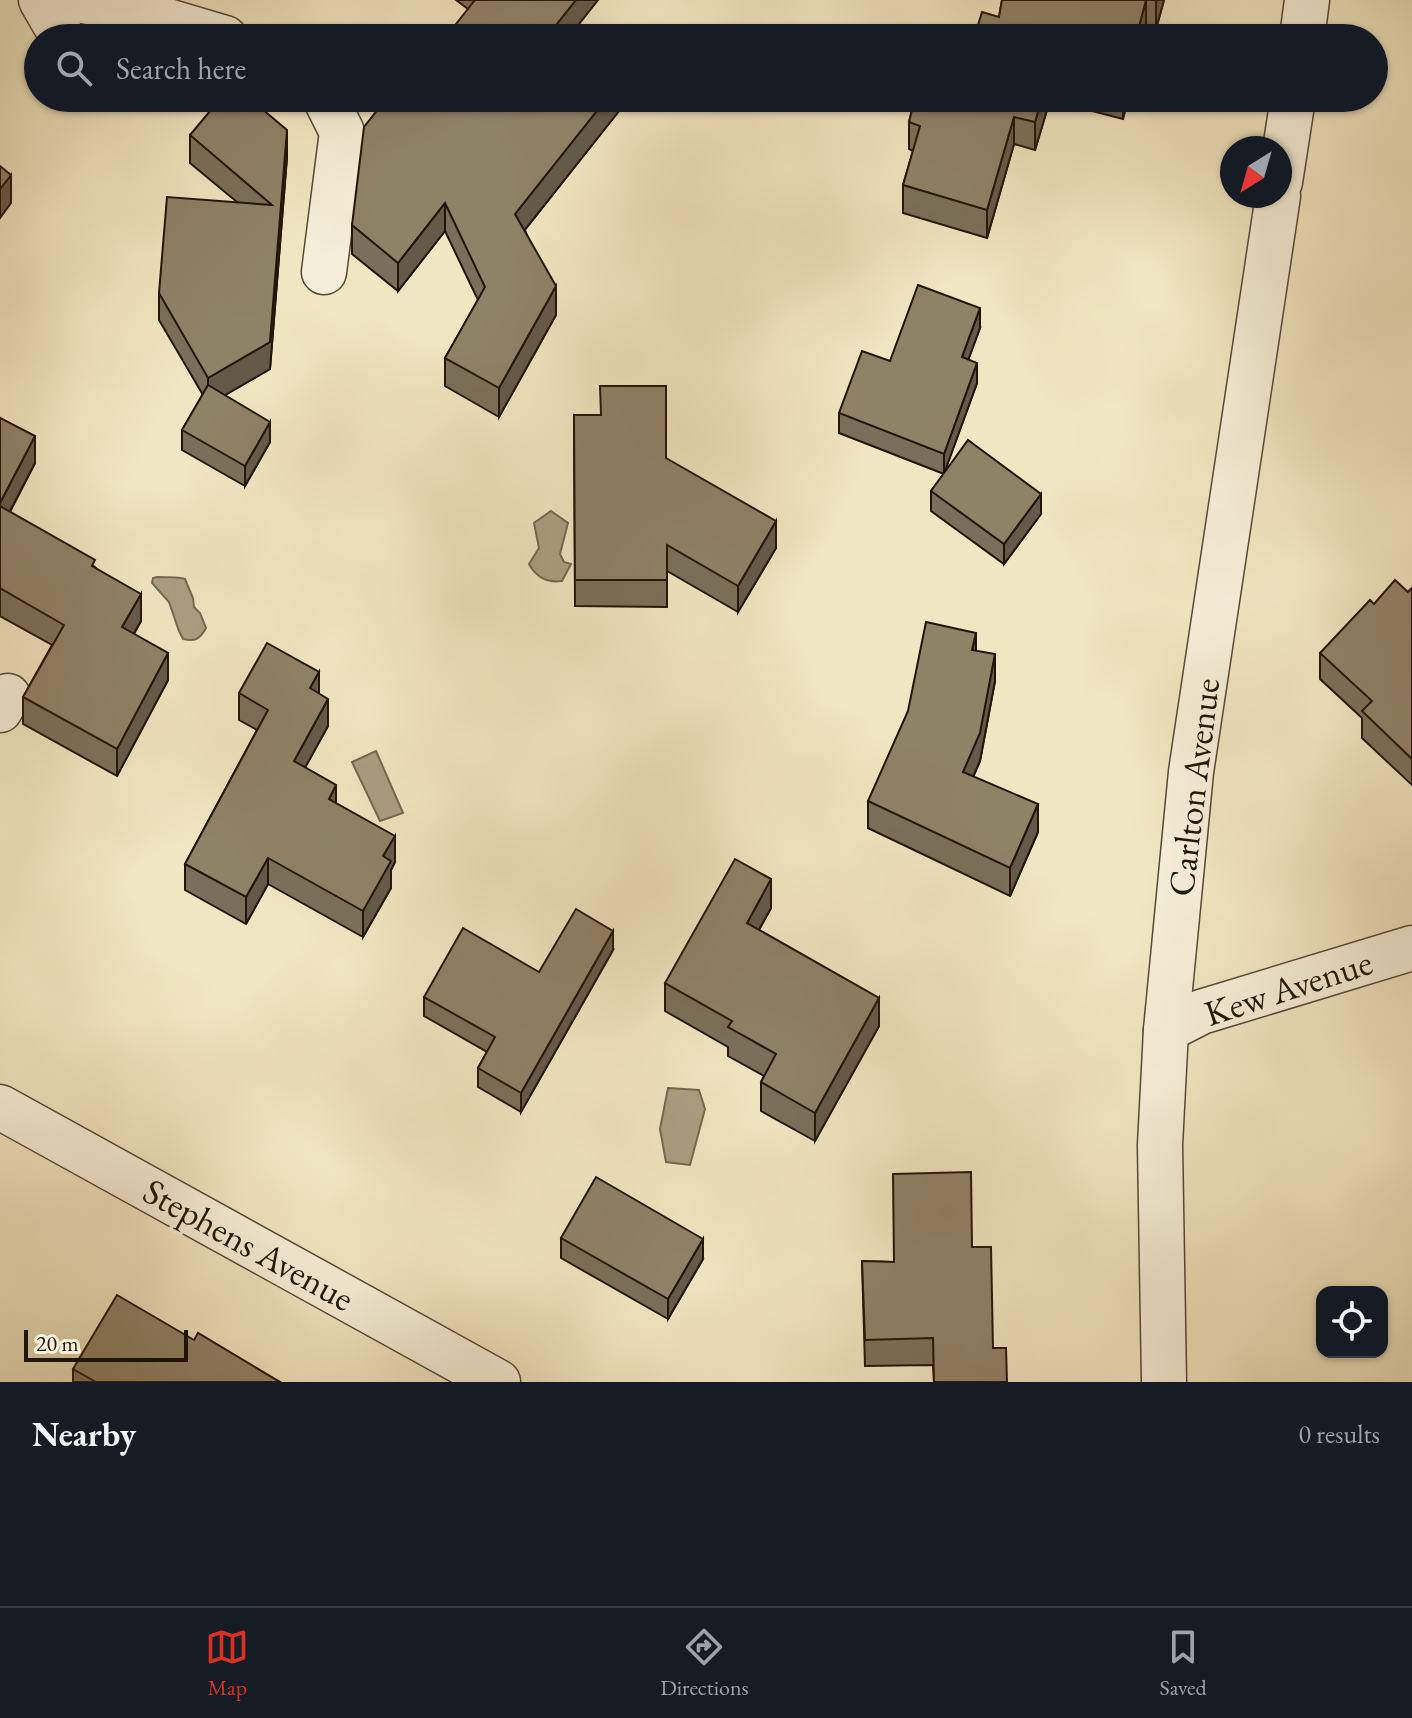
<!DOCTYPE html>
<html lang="en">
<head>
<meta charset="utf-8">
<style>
	:root { --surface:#171b24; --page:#242831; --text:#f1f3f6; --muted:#9ea1a6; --line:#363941; --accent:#d93025 }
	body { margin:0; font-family:"EB Garamond",serif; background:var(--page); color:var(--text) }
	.controls { position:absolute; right:24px; bottom:24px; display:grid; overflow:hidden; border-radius:16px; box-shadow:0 2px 6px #0004 }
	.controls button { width:72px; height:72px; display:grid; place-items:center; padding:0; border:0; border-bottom:2px solid var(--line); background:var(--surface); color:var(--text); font:40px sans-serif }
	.compass { position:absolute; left:1220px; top:136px; width:72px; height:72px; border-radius:50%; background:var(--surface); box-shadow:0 2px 6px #0004; rotate:217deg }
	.scale { position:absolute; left:24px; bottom:20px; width:164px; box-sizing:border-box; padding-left:8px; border:4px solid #231506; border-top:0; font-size:22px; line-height:28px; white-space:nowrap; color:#231506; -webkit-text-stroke:6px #f5efd7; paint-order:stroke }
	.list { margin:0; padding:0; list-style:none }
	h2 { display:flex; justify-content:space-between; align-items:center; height:104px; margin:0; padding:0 32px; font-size:34px }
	h2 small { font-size:26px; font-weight:400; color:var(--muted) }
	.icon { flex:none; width:44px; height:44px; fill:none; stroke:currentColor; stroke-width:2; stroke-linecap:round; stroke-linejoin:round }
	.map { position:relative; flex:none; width:1412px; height:1382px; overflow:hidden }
	.search { position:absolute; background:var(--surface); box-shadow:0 2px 6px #0004; left:24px; right:24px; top:24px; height:88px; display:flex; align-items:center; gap:20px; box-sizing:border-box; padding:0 28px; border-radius:44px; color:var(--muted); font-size:30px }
	.sheet { height:224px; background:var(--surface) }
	nav { display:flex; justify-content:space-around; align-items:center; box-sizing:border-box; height:112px; border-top:2px solid var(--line); background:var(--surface); font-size:22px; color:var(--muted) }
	nav a { display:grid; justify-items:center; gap:4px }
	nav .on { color:var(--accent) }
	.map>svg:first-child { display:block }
	.water { fill:#aa9f81; stroke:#746850; stroke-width:2 }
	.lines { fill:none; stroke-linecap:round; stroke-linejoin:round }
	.minor-casing { stroke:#564935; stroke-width:47 }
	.minor { stroke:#f5efd7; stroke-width:44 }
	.wall { fill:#7a7059; stroke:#231506; stroke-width:2 }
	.shaded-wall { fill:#635b48; stroke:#231506; stroke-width:2 }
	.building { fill:#8e8267; stroke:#231506; stroke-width:2 }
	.labels { text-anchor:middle; stroke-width:7; stroke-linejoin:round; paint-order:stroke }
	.street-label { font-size:36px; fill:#231506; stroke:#f5efd7 }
</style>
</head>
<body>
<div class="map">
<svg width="1412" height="1382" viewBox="0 0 1412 1382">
	<rect width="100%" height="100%" fill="#f0e6c1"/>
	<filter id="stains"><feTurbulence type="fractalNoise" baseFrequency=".0025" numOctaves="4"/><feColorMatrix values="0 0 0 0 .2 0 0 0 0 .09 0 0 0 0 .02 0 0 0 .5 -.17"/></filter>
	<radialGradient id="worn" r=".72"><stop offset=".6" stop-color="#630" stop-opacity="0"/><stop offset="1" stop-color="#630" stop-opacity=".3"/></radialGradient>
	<g class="water">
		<path d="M 551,511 L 568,523 L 560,554 L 564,562 L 571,564 L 562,581 C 547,583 536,577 529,564 L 539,548 L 534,523 Z"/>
		<path d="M 157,577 C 164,577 180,577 185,579 L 193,598 L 194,607 L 200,613 L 206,628 C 200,639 195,642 183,639 L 179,631 L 169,602 L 152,583 L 153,578 Z"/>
		<path d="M 376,751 L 403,813 L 380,821 L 352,762 Z"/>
		<path d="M 668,1088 L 699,1090 L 705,1109 L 690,1165 L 666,1162 L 660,1129 Z"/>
	</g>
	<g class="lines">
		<g class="minor-casing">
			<g id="minor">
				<path d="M 41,0 L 63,38"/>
				<path d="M 79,0 L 144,14 L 225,38"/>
				<path d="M 1302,38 L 1307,0"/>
				<path d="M 1280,182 L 1293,98"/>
				<path d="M 324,272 L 342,132 L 325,98"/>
				<path d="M 0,710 L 8,696"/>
				<path d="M 1166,1030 L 1201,1012 L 1412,948"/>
				<path d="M 0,1107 L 498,1382"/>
				<path d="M 1164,1382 L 1160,1145 L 1166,1030 L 1191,772 L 1278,196"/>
			</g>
		</g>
		<use href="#minor" class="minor"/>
	</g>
	<g class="wall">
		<path d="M 456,0 L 598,0 L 468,9 Z"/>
		<path d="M 1002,0 L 1164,0 L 1156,29 L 1146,26 L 1143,38 L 974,38 L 999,17 Z"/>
		<path d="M 619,98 L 619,111 L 525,230 L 556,315 L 499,417 L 445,386 L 445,358 L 478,300 L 445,231 L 398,291 L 352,254 L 352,225 L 394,102 Z"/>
		<path d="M 915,98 L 1128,98 L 1123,119 L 1050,100 L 1035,150 L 1014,144 L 987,238 L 903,213 L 903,185 L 913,151 L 909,149 L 909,122 Z"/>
		<path d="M 190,135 L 287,157 L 270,369 L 225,395 L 270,442 L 245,486 L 182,450 L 182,430 L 203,395 L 159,320 L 159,293 L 237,202 L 190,163 Z"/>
		<path d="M 980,328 L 968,360 L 977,383 L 944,473 L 1041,514 L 1004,564 L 931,511 L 931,491 L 944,474 L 839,433 L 839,413 L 890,361 Z"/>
		<path d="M 574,415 L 666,458 L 776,548 L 738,612 L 667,571 L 667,607 L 575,606 Z"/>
		<path d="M 0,418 L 35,463 L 10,512 L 95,567 L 141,621 L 134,634 L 168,680 L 117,776 L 23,724 L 23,697 L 52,645 L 0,616 Z"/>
		<path d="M 1412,588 L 1412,785 L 1362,738 L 1362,718 L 1320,679 L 1320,653 L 1408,592 Z"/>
		<path d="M 976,651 L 995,681 L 980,761 L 973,777 L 1038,832 L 1010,896 L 868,828 L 868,801 Z"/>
		<path d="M 239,693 L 319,694 L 328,726 L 305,767 L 336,804 L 395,862 L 391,870 L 391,888 L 363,937 L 268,884 L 246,924 L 185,890 L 185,864 L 257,730 L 239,720 Z"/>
		<path d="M 771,908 L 759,930 L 879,1026 L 815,1141 L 761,1111 L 761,1082 L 764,1076 L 728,1056 L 728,1047 L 665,1011 L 665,983 Z"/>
		<path d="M 613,950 L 521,1112 L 478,1087 L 478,1068 L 487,1052 L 424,1016 L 424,997 L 539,972 Z"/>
		<path d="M 561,1238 L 703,1259 L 668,1319 L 561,1258 Z"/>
		<path d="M 972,1247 L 993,1348 L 1007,1382 L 934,1382 L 933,1365 L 865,1366 L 862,1261 L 894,1262 Z"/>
		<path d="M 194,1340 L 280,1382 L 73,1382 L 73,1369 Z"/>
	</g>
	<g class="shaded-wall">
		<path d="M 576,0 L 598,0 L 568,38 L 552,38 L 552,30 Z"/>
		<path d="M 1146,0 L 1146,26 L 1143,38 L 1136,38 Z"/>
		<path d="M 1157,0 L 1164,0 L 1156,29 L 1156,2 Z"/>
		<path d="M 607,98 L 619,98 L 619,111 L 515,242 L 515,214 Z"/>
		<path d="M 1042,98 L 1050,98 L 1050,100 L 1035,150 L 1035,122 Z"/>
		<path d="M 1123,98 L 1128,98 L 1123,119 Z"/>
		<path d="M 1014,117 L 1014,144 L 987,238 L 987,210 Z"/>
		<path d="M 287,130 L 287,157 L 270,369 L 208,405 L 208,378 L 270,342 Z"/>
		<path d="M 11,175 L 11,203 L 0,218 L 0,189 Z"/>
		<path d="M 445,203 L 445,231 L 398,291 L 398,263 Z"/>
		<path d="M 556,286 L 556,315 L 499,417 L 499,388 Z"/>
		<path d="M 980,308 L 980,328 L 962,377 L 962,357 Z"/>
		<path d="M 977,363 L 977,383 L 944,474 L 944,454 Z"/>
		<path d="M 270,422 L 270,442 L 245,486 L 245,466 Z"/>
		<path d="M 35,436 L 35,463 L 0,530 L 0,503 Z"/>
		<path d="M 1041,494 L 1041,514 L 1004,564 L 1004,544 Z"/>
		<path d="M 776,521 L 776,548 L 738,612 L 738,586 Z"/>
		<path d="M 141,594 L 141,621 L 122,654 L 122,627 Z"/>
		<path d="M 976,633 L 976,661 L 972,650 Z"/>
		<path d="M 168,653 L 168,680 L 117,776 L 117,749 Z"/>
		<path d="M 995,654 L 995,681 L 980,761 L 963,800 L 963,772 Z"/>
		<path d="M 319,672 L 319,699 L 310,688 Z"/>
		<path d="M 328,699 L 328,726 L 294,788 L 294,761 Z"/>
		<path d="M 336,785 L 336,812 L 329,799 Z"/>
		<path d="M 1038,804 L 1038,832 L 1010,896 L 1010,868 Z"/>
		<path d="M 395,836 L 395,862 L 391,870 L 391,888 L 363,937 L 363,911 L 383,856 Z"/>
		<path d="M 268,858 L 268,884 L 246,924 L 246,897 Z"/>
		<path d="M 771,879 L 771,908 L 747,951 L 747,923 Z"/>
		<path d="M 613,931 L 613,950 L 521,1112 L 521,1093 Z"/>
		<path d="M 879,998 L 879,1026 L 815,1141 L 815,1113 Z"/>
		<path d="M 703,1239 L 703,1259 L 668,1319 L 668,1299 Z"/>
	</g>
	<g class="building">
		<path d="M 475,0 L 576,0 L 552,30 L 562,38 L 445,38 Z"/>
		<path d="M 1002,0 L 1146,0 L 1136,38 L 974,38 L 982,12 L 999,17 Z"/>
		<path d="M 221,98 L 249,98 L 287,130 L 270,342 L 208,378 L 159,293 L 167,197 L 272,205 L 190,135 Z"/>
		<path d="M 387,98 L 389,98 L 394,102 L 398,98 L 607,98 L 515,214 L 556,286 L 499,388 L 445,358 L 485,287 L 445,203 L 398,263 L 352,225 L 364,127 Z"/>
		<path d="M 915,98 L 1042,98 L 1035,122 L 1014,117 L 987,210 L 903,185 L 920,126 L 909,122 Z"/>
		<path d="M 0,166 L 11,175 L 0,189 Z"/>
		<path d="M 918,285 L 980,308 L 962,357 L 977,363 L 944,454 L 839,413 L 862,351 L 890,361 Z"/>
		<path d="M 208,385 L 270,422 L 245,466 L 182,430 Z"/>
		<path d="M 600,386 L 666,386 L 666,458 L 776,521 L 738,586 L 667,545 L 667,580 L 575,580 L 574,415 L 601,415 Z"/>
		<path d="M 0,418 L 35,436 L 0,503 Z"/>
		<path d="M 968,440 L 1041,494 L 1004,544 L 931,491 Z"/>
		<path d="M 0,506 L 95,560 L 92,566 L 141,594 L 122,627 L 168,653 L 117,749 L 23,697 L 64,625 L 0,588 Z"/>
		<path d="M 1395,580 L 1408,592 L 1412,588 L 1412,759 L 1362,711 L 1372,701 L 1320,653 L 1370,600 L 1374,604 Z"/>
		<path d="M 926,622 L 976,633 L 972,650 L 995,654 L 980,733 L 963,772 L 1038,804 L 1010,868 L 868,801 L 908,711 Z"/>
		<path d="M 267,643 L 319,672 L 310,688 L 328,699 L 294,761 L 336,785 L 329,799 L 395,836 L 383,856 L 391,861 L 363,911 L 268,858 L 246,897 L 185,864 L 268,710 L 239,693 Z"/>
		<path d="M 735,859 L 771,879 L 747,923 L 879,998 L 815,1113 L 761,1082 L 776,1054 L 728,1027 L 732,1021 L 665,983 Z"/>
		<path d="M 576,909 L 613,931 L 521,1093 L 478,1068 L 495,1037 L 424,997 L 463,928 L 539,972 Z"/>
		<path d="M 971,1172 L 972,1247 L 991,1247 L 993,1348 L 1006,1348 L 1007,1382 L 934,1382 L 933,1338 L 865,1340 L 862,1261 L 894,1262 L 893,1174 Z"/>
		<path d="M 596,1177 L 703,1239 L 668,1299 L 561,1238 Z"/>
		<path d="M 117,1295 L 194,1340 L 198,1333 L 280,1382 L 96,1382 L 73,1369 Z"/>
	</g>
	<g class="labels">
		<g class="street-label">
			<text transform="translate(1193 787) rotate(-83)" y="13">Carlton Avenue</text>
			<text transform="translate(1288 987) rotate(-18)" y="13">Kew Avenue</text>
			<text transform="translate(249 1244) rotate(29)" y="13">Stephens Avenue</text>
		</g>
	</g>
	<rect width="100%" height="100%" filter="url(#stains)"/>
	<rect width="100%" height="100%" fill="url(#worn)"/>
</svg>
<div class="controls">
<button><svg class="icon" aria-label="locate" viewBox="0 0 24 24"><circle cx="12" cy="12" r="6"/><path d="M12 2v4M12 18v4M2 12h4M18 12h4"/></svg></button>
</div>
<svg class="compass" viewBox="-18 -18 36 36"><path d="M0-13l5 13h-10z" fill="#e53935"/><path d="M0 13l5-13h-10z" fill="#9ea1a6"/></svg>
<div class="scale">20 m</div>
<div class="search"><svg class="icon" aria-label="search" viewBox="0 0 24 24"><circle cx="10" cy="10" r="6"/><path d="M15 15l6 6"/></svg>Search here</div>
</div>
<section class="sheet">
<h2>Nearby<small>0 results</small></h2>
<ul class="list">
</ul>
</section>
<nav>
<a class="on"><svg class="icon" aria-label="map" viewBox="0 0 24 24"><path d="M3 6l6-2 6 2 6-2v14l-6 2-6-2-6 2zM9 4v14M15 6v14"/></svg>Map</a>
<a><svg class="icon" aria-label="directions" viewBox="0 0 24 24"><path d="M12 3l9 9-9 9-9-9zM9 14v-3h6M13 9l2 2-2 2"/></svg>Directions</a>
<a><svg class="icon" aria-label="saved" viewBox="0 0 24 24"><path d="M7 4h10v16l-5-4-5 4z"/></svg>Saved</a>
</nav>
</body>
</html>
